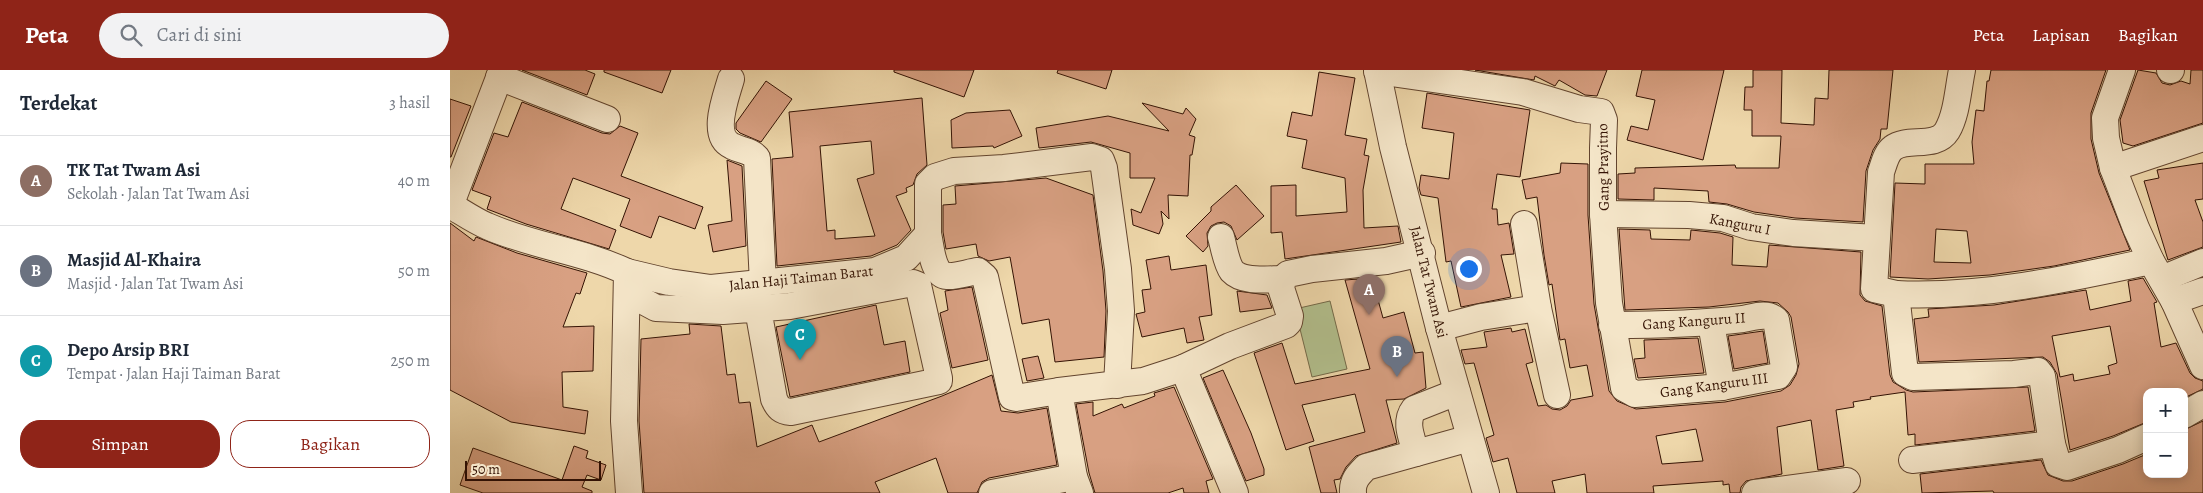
<!DOCTYPE html>
<html lang="id">
<head>
<meta charset="utf-8">
<style>
	:root { --surface:#fff; --page:#f2f2f3; --text:#1f2937; --muted:#747a83; --line:#e0e1e3; --accent:#8f2418 }
	body { margin:0; font-family:Alegreya,serif; background:var(--page); color:var(--text) }
	.controls { position:absolute; right:15px; bottom:15px; display:grid; overflow:hidden; border-radius:10px; box-shadow:0 2px 12px #0003 }
	.controls button { width:45px; height:45px; display:grid; place-items:center; padding:0; border:0; border-bottom:1px solid var(--line); background:var(--surface); color:var(--text); font:25px sans-serif }
	.scale { position:absolute; left:15px; bottom:12px; width:136px; box-sizing:border-box; padding-left:5px; border:2px solid #341304; border-top:0; font-size:14px; line-height:18px; white-space:nowrap; color:#341304; -webkit-text-stroke:4px #f4e5c8; paint-order:stroke }
	.you { position:absolute; left:1018px; top:198px; width:18px; height:18px; margin:-12px; border:4px solid #fff; border-radius:50%; background:#1a73e8; box-shadow:0 0 0 8px #1a73e833 }
	.badge { display:grid; place-items:center; width:32px; height:32px; border-radius:50%; background:var(--accent); color:#fff; font-size:16px; font-weight:700 }
	.pin { position:absolute; translate:-50% -41px; filter:drop-shadow(0 1px 2px #0008) }
	.pin::after { content:''; position:absolute; top:26px; width:18px; height:15px; background:inherit; clip-path:polygon(0 0,100% 0,50% 100%) }
	.list { margin:0; padding:0; list-style:none }
	h2 { display:flex; justify-content:space-between; align-items:center; height:65px; margin:0; padding:0 20px; font-size:21px }
	h2 small { font-size:16px; font-weight:400; color:var(--muted) }
	.list li { display:grid; grid-template-columns:32px 1fr auto; gap:15px; align-items:center; box-sizing:border-box; height:90px; padding:0 20px; border-top:1px solid var(--line) }
	.list b { display:block; font-size:19px; white-space:nowrap }
	.list p { margin:0; font-size:16px; white-space:nowrap; color:var(--muted) }
	.list em { font-size:16px; font-style:normal; color:var(--muted) }
	.actions { display:flex; gap:10px; padding:15px 20px }
	.actions a { flex:1; padding:11px 0; border:1px solid var(--accent); border-radius:20px; text-align:center; font-size:18px; color:var(--accent) }
	.actions .main { background:var(--accent); color:#fff }
	.icon { flex:none; width:28px; height:28px; fill:none; stroke:currentColor; stroke-width:2; stroke-linecap:round; stroke-linejoin:round }
	.map { position:relative; flex:none; width:1753px; height:423px; overflow:hidden }
	header { display:flex; align-items:center; gap:30px; box-sizing:border-box; height:70px; padding:0 25px; background:var(--accent); color:#fff }
	header strong { font-size:24px }
	nav { display:flex; gap:28px; margin-inline-start:auto; font-size:18px }
	.search { width:350px; height:45px; background:var(--page); display:flex; align-items:center; gap:12px; box-sizing:border-box; padding:0 18px; border-radius:28px; color:var(--muted); font-size:19px }
	main { display:flex }
	aside { flex:1; background:var(--surface) }
	.map>svg:first-child { display:block }
	.green { fill:#b2bf8d; stroke:#736948 }
	.building { fill:#d8a082; stroke:#341304; fill-rule:evenodd }
	.lines { fill:none; stroke-linecap:round; stroke-linejoin:round }
	.minor-casing { stroke:#62442e; stroke-width:28 }
	.minor { stroke:#f4e5c8; stroke-width:26 }
	.labels { text-anchor:middle; stroke-width:4.5; stroke-linejoin:round; paint-order:stroke }
	.street-label { font-size:15px; fill:#341304; stroke:#f4e5c8 }
</style>
</head>
<body>
<header>
<strong>Peta</strong>
<div class="search"><svg class="icon" aria-label="search" viewBox="0 0 24 24"><circle cx="10" cy="10" r="6"/><path d="M15 15l6 6"/></svg>Cari di sini</div>
<nav><a>Peta</a><a>Lapisan</a><a>Bagikan</a></nav>
</header>
<main>
<aside>
<h2>Terdekat<small>3 hasil</small></h2>
<ul class="list">
<li><span class="badge" style="background:#8d6e63">A</span><div><b>TK Tat Twam Asi</b><p>Sekolah · Jalan Tat Twam Asi</p></div><em>40 m</em></li>
<li><span class="badge" style="background:#6b7280">B</span><div><b>Masjid Al-Khaira</b><p>Masjid · Jalan Tat Twam Asi</p></div><em>50 m</em></li>
<li><span class="badge" style="background:#0f9aa8">C</span><div><b>Depo Arsip BRI</b><p>Tempat · Jalan Haji Taiman Barat</p></div><em>250 m</em></li>
</ul>
<div class="actions"><a class="main">Simpan</a><a>Bagikan</a></div>
</aside>
<div class="map">
<svg width="1753" height="423" viewBox="0 0 1753 423">
	<rect width="100%" height="100%" fill="#eed7aa"/>
	<filter id="stains"><feTurbulence type="fractalNoise" baseFrequency=".004" numOctaves="4"/><feColorMatrix values="0 0 0 0 .2 0 0 0 0 .09 0 0 0 0 .02 0 0 0 .5 -.17"/></filter>
	<radialGradient id="worn" r=".72"><stop offset=".6" stop-color="#630" stop-opacity="0"/><stop offset="1" stop-color="#630" stop-opacity=".3"/></radialGradient>
	<path class="green" d="M 880,231 L 897,299 L 862,307 L 845,239 Z"/>
	<g class="building">
		<path d="M 72,0 L 135,0 L 145,4 L 137,25 Z"/>
		<path d="M 154,0 L 221,0 L 212,23 L 154,2 Z"/>
		<path d="M 444,0 L 524,0 L 514,27 L 444,2 Z"/>
		<path d="M 608,0 L 662,0 L 656,19 L 607,3 Z"/>
		<path d="M 1025,0 L 1157,0 L 1147,26 L 1135,25 L 1109,10 L 1105,16 L 1085,6 L 1084,10 Z"/>
		<path d="M 1192,0 L 1274,0 L 1253,90 L 1177,70 L 1181,56 L 1198,60 L 1205,30 L 1186,26 Z"/>
		<path d="M 1303,0 L 1332,0 L 1331,53 L 1364,55 L 1365,28 L 1378,29 L 1379,0 L 1443,0 L 1437,59 L 1431,59 L 1430,69 L 1423,80 L 1416,101 L 1413,152 L 1345,148 L 1304,142 L 1277,134 L 1259,132 L 1258,121 L 1204,118 L 1204,130 L 1168,129 L 1168,104 L 1185,103 L 1185,98 L 1285,95 L 1286,98 L 1329,98 L 1331,66 L 1302,66 L 1302,40 L 1294,40 L 1295,17 L 1303,17 Z"/>
		<path d="M 1541,0 L 1656,0 L 1641,43 L 1641,69 L 1649,103 L 1680,180 L 1604,196 L 1540,205 L 1478,209 L 1440,207 L 1445,113 L 1475,114 L 1475,94 L 1524,94 L 1522,72 L 1526,40 L 1534,41 L 1537,11 L 1539,11 ZM 1486,159 L 1517,161 L 1521,193 L 1484,192 Z"/>
		<path d="M 1688,0 L 1706,3 L 1712,13 L 1720,15 L 1731,11 L 1740,14 L 1741,0 L 1753,0 L 1753,53 L 1683,76 L 1673,73 L 1670,50 Z"/>
		<path d="M 869,2 L 905,8 L 895,65 L 917,69 L 914,85 L 919,86 L 913,120 L 914,158 L 948,156 L 951,172 L 835,189 L 832,162 L 821,163 L 821,116 L 846,115 L 846,146 L 897,142 L 895,108 L 852,98 L 857,70 L 837,66 L 842,42 L 862,46 Z"/>
		<path d="M 316,11 L 342,29 L 311,72 L 290,63 L 286,59 L 286,53 Z"/>
		<path d="M 977,23 L 1080,40 L 1070,107 L 1047,104 L 1042,139 L 1047,139 L 1048,155 L 1059,153 L 1064,184 L 1051,185 L 1061,227 L 1011,237 L 1001,191 L 996,192 L 988,128 L 971,125 L 969,118 L 971,105 L 999,109 L 1004,63 L 972,58 Z"/>
		<path d="M 472,28 L 477,95 L 467,104 L 463,115 L 456,118 L 457,122 L 446,126 L 461,160 L 447,175 L 421,186 L 327,196 L 322,89 L 343,87 L 339,42 ZM 421,71 L 424,104 L 407,109 L 425,166 L 385,169 L 385,160 L 377,161 L 370,76 Z"/>
		<path d="M 0,29 L 21,36 L 1,87 L 0,87 Z"/>
		<path d="M 72,32 L 152,63 L 160,64 L 170,56 L 188,63 L 171,106 L 253,137 L 245,159 L 209,146 L 201,168 L 170,156 L 180,129 L 123,108 L 111,139 L 166,160 L 159,179 L 76,154 L 37,139 L 41,127 L 22,120 L 44,63 L 58,67 Z"/>
		<path d="M 692,33 L 733,44 L 736,38 L 746,49 L 739,65 L 745,67 L 742,85 L 740,85 L 738,126 L 718,125 L 719,149 L 711,141 L 713,154 L 709,164 L 683,155 L 681,139 L 691,143 L 705,108 L 680,108 L 680,83 L 641,72 L 589,78 L 586,58 L 658,46 L 719,61 Z"/>
		<path d="M 560,40 L 572,66 L 544,78 L 543,76 L 502,78 L 501,50 L 516,43 Z"/>
		<path d="M 277,90 L 292,96 L 296,176 L 263,182 L 258,155 L 282,151 Z"/>
		<path d="M 1111,93 L 1138,94 L 1138,145 L 1144,234 L 1159,321 L 1167,331 L 1186,339 L 1275,332 L 1331,321 L 1340,315 L 1346,305 L 1349,294 L 1341,247 L 1338,242 L 1328,233 L 1310,231 L 1259,237 L 1175,240 L 1169,159 L 1200,160 L 1201,169 L 1240,170 L 1241,160 L 1270,163 L 1283,167 L 1282,195 L 1317,197 L 1319,175 L 1411,182 L 1410,225 L 1415,231 L 1432,236 L 1440,305 L 1443,312 L 1456,320 L 1463,322 L 1578,317 L 1585,361 L 1465,375 L 1465,364 L 1458,365 L 1455,322 L 1420,327 L 1421,329 L 1403,332 L 1404,337 L 1386,340 L 1394,396 L 1368,400 L 1361,350 L 1327,357 L 1332,404 L 1296,411 L 1291,417 L 1290,423 L 1280,423 L 1279,414 L 1273,415 L 1273,411 L 1203,416 L 1204,423 L 1137,423 L 1135,404 L 1102,411 L 1105,423 L 1067,423 L 1058,388 L 1043,392 L 1036,368 L 1044,365 L 1024,293 L 1015,294 L 1011,280 L 1037,277 L 1034,262 L 1061,258 L 1062,262 L 1075,259 L 1083,292 L 1076,294 L 1088,336 L 1096,335 L 1102,339 L 1110,340 L 1117,336 L 1121,330 L 1143,326 L 1137,295 L 1120,298 L 1115,269 L 1110,270 L 1102,214 L 1099,215 L 1094,185 L 1087,127 L 1076,129 L 1072,110 L 1110,103 ZM 1246,359 L 1253,391 L 1212,394 L 1206,366 Z"/>
		<path d="M 1753,93 L 1753,129 L 1745,130 L 1753,152 L 1753,177 L 1718,190 L 1694,111 L 1709,108 L 1707,100 Z"/>
		<path d="M 596,108 L 643,125 L 653,201 L 656,241 L 654,287 L 605,292 L 599,249 L 572,254 L 560,187 L 539,191 L 528,186 L 526,174 L 496,179 L 493,162 L 493,135 L 506,134 L 505,116 Z"/>
		<path d="M 786,115 L 814,146 L 787,170 L 781,156 L 774,152 L 767,153 L 761,156 L 757,163 L 758,176 L 753,182 L 736,166 L 761,141 L 761,137 Z"/>
		<path d="M 0,153 L 24,171 L 26,167 L 67,183 L 137,203 L 130,224 L 126,223 L 113,257 L 144,256 L 143,301 L 112,302 L 113,337 L 138,341 L 135,364 L 61,352 L 0,320 Z"/>
		<path d="M 719,186 L 721,200 L 756,195 L 762,245 L 749,247 L 754,270 L 737,273 L 734,258 L 692,267 L 686,244 L 695,242 L 692,220 L 701,219 L 696,190 Z"/>
		<path d="M 922,208 L 933,248 L 954,242 L 965,283 L 973,282 L 976,318 L 954,329 L 936,330 L 947,373 L 906,386 L 896,397 L 890,409 L 884,410 L 887,423 L 871,423 L 859,377 L 915,362 L 905,324 L 852,335 L 864,371 L 836,380 L 804,283 L 832,273 L 845,314 L 920,299 L 895,210 Z"/>
		<path d="M 1693,208 L 1707,232 L 1704,233 L 1711,277 L 1726,273 L 1740,303 L 1745,308 L 1753,311 L 1753,319 L 1734,328 L 1734,322 L 1697,322 L 1697,352 L 1663,366 L 1620,380 L 1607,304 L 1600,292 L 1593,287 L 1469,292 L 1464,249 L 1479,247 L 1478,239 L 1544,235 L 1636,220 L 1640,240 L 1681,231 L 1678,211 ZM 1660,256 L 1667,293 L 1658,296 L 1660,304 L 1624,311 L 1623,304 L 1610,307 L 1602,266 Z"/>
		<path d="M 522,217 L 538,290 L 502,298 L 490,243 L 498,240 L 495,221 Z"/>
		<path d="M 787,221 L 817,225 L 822,238 L 790,242 Z"/>
		<path d="M 426,235 L 434,275 L 455,271 L 460,302 L 340,327 L 326,257 Z"/>
		<path d="M 239,254 L 271,256 L 277,305 L 285,304 L 289,333 L 300,332 L 307,377 L 362,355 L 369,372 L 492,326 L 542,305 L 551,341 L 568,343 L 597,338 L 607,395 L 539,408 L 532,412 L 527,423 L 498,423 L 486,388 L 425,412 L 430,423 L 194,423 L 189,351 L 191,269 L 240,264 Z"/>
		<path d="M 1313,261 L 1318,293 L 1284,299 L 1278,266 Z"/>
		<path d="M 1248,268 L 1254,303 L 1188,308 L 1184,289 L 1195,288 L 1194,270 Z"/>
		<path d="M 588,286 L 594,308 L 577,311 L 572,289 Z"/>
		<path d="M 773,300 L 801,363 L 814,399 L 814,405 L 796,411 L 753,308 Z"/>
		<path d="M 724,317 L 763,409 L 756,411 L 759,423 L 734,423 L 733,418 L 718,423 L 645,423 L 639,403 L 626,334 L 643,332 L 643,346 L 672,334 L 674,338 L 705,326 L 704,323 Z"/>
		<path d="M 1753,351 L 1753,423 L 1544,423 L 1543,421 L 1472,423 L 1470,404 L 1591,390 L 1598,405 L 1613,411 L 1622,411 L 1673,394 L 1697,384 L 1697,404 L 1734,404 L 1734,360 Z"/>
		<path d="M 124,376 L 138,381 L 136,388 L 156,395 L 151,410 L 137,405 L 132,417 L 142,421 L 142,423 L 33,423 L 10,415 L 23,378 L 112,410 Z"/>
	</g>
	<g class="lines">
		<g class="minor-casing">
			<g id="minor">
				<path d="M 927,0 L 943,77 L 989,258 L 1036,423"/>
				<path d="M 1512,0 C 1508,19 1507,44 1497,61 C 1486,79 1457,67 1443,78 C 1436,83 1434,94 1431,102 L 1424,219 L 1446,224 L 1455,303 L 1463,307 L 1564,304 L 1588,301 L 1592,306 L 1602,374 L 1608,394 L 1617,397 L 1668,380 L 1697,367"/>
				<path d="M 1672,0 L 1655,48 L 1656,68 L 1663,98 L 1686,158 L 1701,191 L 1724,231 L 1753,296"/>
				<path d="M 1720,0 L 1721,0"/>
				<path d="M 927,1 L 1073,22 L 1129,39 L 1151,42 L 1154,50 L 1153,78 L 1153,144 L 1159,233 L 1174,318 L 1185,324 L 1272,317 L 1328,306 L 1334,297 L 1326,250 C 1317,242 1304,247 1293,249 C 1249,254 1206,255 1162,255"/>
				<path d="M 49,7 L 157,49"/>
				<path d="M 281,9 C 276,27 260,66 282,76 C 292,81 300,80 307,88 L 313,214"/>
				<path d="M 1663,98 L 1753,68"/>
				<path d="M 0,135 C 12,142 25,151 37,156 C 82,176 133,181 177,202 L 174,351 L 179,423"/>
				<path d="M 0,136 L 52,0"/>
				<path d="M 1153,144 L 1239,145 L 1273,148 L 1301,157 L 1343,163 L 1426,168"/>
				<path d="M 1074,154 L 1088,238"/>
				<path d="M 478,164 C 481,175 482,205 497,206 C 506,207 519,202 528,201 L 535,207 L 562,327 L 566,328 L 609,321"/>
				<path d="M 771,167 C 774,177 776,193 782,201 C 793,213 819,209 833,209"/>
				<path d="M 177,202 L 219,212 L 261,218 L 425,201 L 456,188 L 478,164 L 478,114 L 485,107 L 504,101 L 554,98 L 642,87 L 651,90 L 654,98 L 668,199 L 671,241 L 667,315"/>
				<path d="M 1712,209 L 1753,192"/>
				<path d="M 178,223 L 206,238 L 273,241 L 340,236 L 463,213 L 468,215 L 489,308 L 489,311 L 341,342 C 331,341 328,338 324,329 L 308,239"/>
				<path d="M 1446,224 C 1531,228 1618,209 1701,191"/>
				<path d="M 1724,231 L 1753,221"/>
				<path d="M 1261,253 L 1272,317"/>
				<path d="M 989,258 L 1031,247 L 1088,238 L 1107,325"/>
				<path d="M 733,298 L 785,423"/>
				<path d="M 1734,345 L 1753,334"/>
				<path d="M 966,383 C 962,368 954,352 964,339 L 1007,322"/>
				<path d="M 1462,390 L 1602,374"/>
				<path d="M 542,423 L 624,407"/>
				<path d="M 630,423 L 624,407 L 609,321 L 693,311 L 733,298 L 780,276 L 836,255 L 839,252 L 840,246 L 831,218 L 833,209 L 838,204 L 862,199 L 936,191 L 972,183"/>
				<path d="M 903,423 C 902,411 908,405 916,397 L 1020,368"/>
				<path d="M 1305,423 L 1397,411"/>
			</g>
		</g>
		<use href="#minor" class="minor"/>
	</g>
	<g class="labels">
		<g class="street-label">
			<text transform="translate(1153 97) rotate(-91)" y="5">Gang Prayitno</text>
			<text transform="translate(1290 154) rotate(11)" y="5">Kanguru I</text>
			<text transform="translate(351 208) rotate(-6)" y="5">Jalan Haji Taiman Barat</text>
			<text transform="translate(979 212) rotate(76)" y="5">Jalan Tat Twam Asi</text>
			<text transform="translate(1244 251) rotate(-4)" y="5">Gang Kanguru II</text>
			<text transform="translate(1264 315) rotate(-8)" y="5">Gang Kanguru III</text>
		</g>
	</g>
	<rect width="100%" height="100%" filter="url(#stains)"/>
	<rect width="100%" height="100%" fill="url(#worn)"/>
</svg>
<div class="controls">
<button>+</button>
<button>−</button>
</div>
<div class="scale">50 m</div>
<div class="you"></div>
<div class="pin badge" style="left:919px;top:245px;background:#8d6e63">A</div>
<div class="pin badge" style="left:947px;top:307px;background:#6b7280">B</div>
<div class="pin badge" style="left:350px;top:290px;background:#0f9aa8">C</div>
</div>
</main>
</body>
</html>
